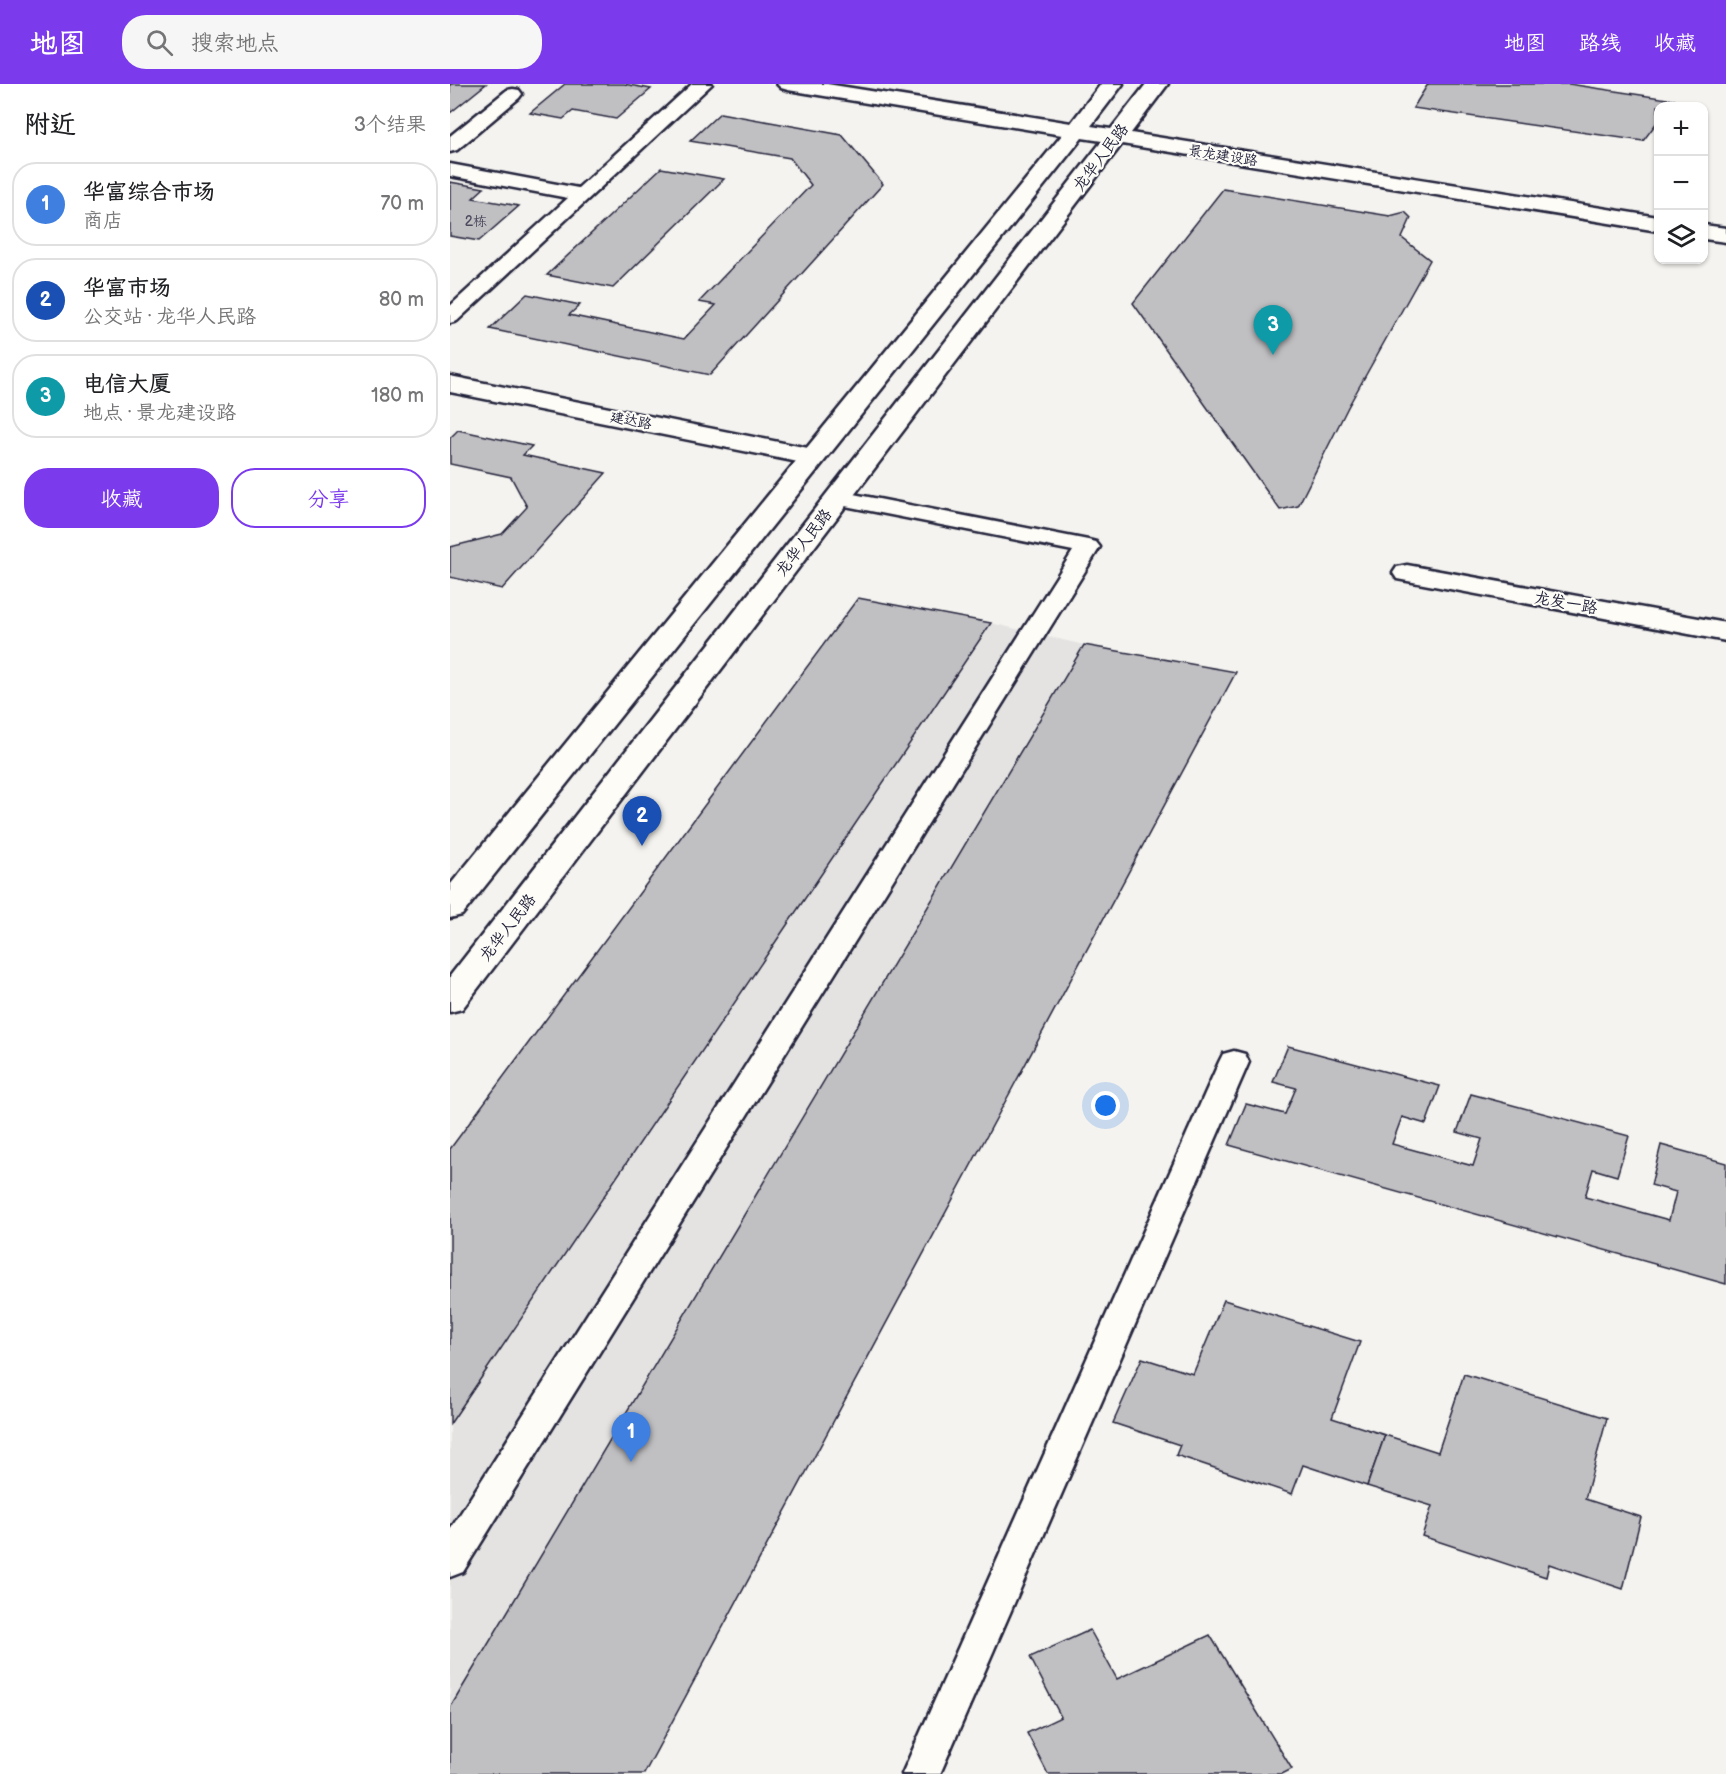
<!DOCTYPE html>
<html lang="zh">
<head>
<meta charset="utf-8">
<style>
	:root { --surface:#fff; --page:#f6f6f6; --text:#202124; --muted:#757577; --line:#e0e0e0; --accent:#7c3aed }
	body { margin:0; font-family:"Balsamiq Sans","LXGW WenKai TC",sans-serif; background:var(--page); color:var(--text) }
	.controls { position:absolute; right:18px; top:18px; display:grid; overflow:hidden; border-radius:12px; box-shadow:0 2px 4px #0004 }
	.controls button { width:54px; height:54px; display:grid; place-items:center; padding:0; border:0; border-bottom:2px solid var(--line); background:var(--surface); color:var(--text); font:30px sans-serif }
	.you { position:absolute; left:656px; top:1022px; width:21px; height:21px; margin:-15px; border:4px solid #fff; border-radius:50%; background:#1a73e8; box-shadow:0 0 0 9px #1a73e833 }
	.badge { display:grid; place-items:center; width:39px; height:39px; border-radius:50%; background:var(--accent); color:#fff; font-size:20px; font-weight:700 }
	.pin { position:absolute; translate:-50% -50px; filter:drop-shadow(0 2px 3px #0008) }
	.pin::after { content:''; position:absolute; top:32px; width:21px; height:18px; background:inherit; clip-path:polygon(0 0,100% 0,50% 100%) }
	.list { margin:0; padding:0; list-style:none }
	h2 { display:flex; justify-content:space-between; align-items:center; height:78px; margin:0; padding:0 24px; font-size:26px }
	h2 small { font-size:20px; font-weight:400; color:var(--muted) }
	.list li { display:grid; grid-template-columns:39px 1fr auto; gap:18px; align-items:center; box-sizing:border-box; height:84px; margin:0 12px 12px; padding:0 12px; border:2px solid var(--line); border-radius:24px }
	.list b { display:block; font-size:22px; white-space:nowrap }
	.list p { margin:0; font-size:20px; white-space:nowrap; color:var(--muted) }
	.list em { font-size:20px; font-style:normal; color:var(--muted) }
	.actions { display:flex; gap:12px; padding:18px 24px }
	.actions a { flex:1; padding:14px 0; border:2px solid var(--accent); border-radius:24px; text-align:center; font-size:21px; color:var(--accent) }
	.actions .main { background:var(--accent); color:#fff }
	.icon { flex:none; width:33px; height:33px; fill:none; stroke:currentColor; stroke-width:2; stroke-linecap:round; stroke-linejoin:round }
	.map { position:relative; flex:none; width:1276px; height:1690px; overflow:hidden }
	header { display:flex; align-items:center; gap:36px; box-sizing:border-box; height:84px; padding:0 30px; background:var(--accent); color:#fff }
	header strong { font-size:28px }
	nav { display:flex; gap:33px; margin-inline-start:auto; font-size:21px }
	.search { width:420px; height:54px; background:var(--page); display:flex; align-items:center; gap:15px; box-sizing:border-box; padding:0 21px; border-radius:24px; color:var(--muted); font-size:22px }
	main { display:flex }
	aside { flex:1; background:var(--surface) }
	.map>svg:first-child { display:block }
	.built { fill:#e4e3e2 }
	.building { fill:#c0bfc2; stroke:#22223b; stroke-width:1.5 }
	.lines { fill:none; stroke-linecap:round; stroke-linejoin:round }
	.service-casing { stroke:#22223b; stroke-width:5 }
	.minor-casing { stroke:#22223b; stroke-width:5 }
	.tertiary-casing { stroke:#22223b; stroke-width:5 }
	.secondary-casing { stroke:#22223b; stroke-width:5 }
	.service { fill:#fdfcf7; fill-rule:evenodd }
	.minor { fill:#fdfcf7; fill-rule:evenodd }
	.tertiary { fill:#fdfcf7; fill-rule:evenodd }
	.secondary { fill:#fdfcf7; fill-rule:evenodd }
	.labels { text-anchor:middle; stroke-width:4.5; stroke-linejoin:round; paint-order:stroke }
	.far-street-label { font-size:14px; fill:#22223b; stroke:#fdfcf7 }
	.number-label { font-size:14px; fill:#4a495d }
	.street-label { font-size:16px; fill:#22223b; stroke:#fdfcf7 }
</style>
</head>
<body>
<header>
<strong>地图</strong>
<div class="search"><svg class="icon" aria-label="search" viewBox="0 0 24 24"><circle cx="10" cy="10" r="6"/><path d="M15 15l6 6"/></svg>搜索地点</div>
<nav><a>地图</a><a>路线</a><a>收藏</a></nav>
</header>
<main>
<aside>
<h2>附近<small>3个结果</small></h2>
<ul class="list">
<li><span class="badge" style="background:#3f7fe0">1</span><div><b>华富综合市场</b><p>商店</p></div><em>70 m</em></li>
<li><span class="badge" style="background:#1a4fb4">2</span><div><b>华富市场</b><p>公交站 · 龙华人民路</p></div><em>80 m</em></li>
<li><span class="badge" style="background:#0f9aa8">3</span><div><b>电信大厦</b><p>地点 · 景龙建设路</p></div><em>180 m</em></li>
</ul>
<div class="actions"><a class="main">收藏</a><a>分享</a></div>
</aside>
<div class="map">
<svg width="1276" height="1690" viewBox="0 0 1276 1690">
	<rect width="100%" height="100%" fill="#f4f3ef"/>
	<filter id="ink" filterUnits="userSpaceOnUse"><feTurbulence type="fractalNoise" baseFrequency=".0167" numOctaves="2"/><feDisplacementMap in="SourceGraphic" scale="12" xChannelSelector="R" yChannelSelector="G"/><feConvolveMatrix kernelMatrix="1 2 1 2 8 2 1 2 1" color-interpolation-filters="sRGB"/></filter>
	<g filter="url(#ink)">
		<path class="built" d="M 408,514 L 541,539 L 634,561 L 786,588 L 194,1690 L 0,1690 L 0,1065 Z"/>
		<g class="building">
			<path d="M 0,0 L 36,0 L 0,29 Z"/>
			<path d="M 115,0 L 174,0 L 201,5 L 166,35 L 123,27 L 113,35 L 80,29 Z"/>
			<path d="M 978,0 L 1119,0 L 1224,16 L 1219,22 L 1208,22 L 1208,37 L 1193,57 L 963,24 Z"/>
			<path d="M 270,29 L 392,51 L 433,100 L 260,291 L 40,245 L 77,210 L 130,221 L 119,231 L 234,255 L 266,221 L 249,218 L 361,101 L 340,74 L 240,57 Z"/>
			<path d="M 211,84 L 274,95 L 163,204 L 97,191 Z"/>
			<path d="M 0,98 L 34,104 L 23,114 L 69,122 L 29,157 L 0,152 Z"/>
			<path d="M 773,105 L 940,132 L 955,128 L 961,134 L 952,154 L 980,176 L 898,323 L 848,422 L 830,426 L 683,219 Z"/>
			<path d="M 8,346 L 82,362 L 73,371 L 156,389 L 52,505 L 0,493 L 0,463 L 52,450 L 77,423 L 61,393 L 0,380 L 0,354 Z"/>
			<path d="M 408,514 L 541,539 L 0,1340 L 0,1065 Z"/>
			<path d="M 634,561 L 786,588 L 194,1690 L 0,1690 L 0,1624 Z"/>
			<path d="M 838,962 L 990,1002 L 976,1040 L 952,1033 L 942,1060 L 1023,1082 L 1032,1055 L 1007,1048 L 1021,1010 L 1179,1052 L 1167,1092 L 1143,1085 L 1135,1113 L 1219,1136 L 1226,1108 L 1201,1101 L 1211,1061 L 1276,1079 L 1276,1200 L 779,1061 L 796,1020 L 835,1030 L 846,1004 L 823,998 Z"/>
			<path d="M 774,1216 L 910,1258 L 882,1334 L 935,1351 L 917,1402 L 853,1381 L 842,1410 L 726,1371 L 730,1361 L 663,1339 L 692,1274 L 743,1290 Z"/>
			<path d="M 1014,1290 L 1157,1334 L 1135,1415 L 1191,1433 L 1173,1505 L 1099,1480 L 1096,1493 L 972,1452 L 982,1422 L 917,1402 L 935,1351 L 988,1368 Z"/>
			<path d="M 640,1546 L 667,1595 L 760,1551 L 842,1685 L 832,1690 L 598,1690 L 577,1649 L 611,1633 L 580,1573 Z"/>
		</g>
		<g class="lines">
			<g class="service-casing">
				<g id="service">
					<path d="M 242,0 L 262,0 L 7,237 L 0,239 L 0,222 L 118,114 L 0,92 L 0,80 L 128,104 Z"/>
					<path d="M 63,5 L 69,6 L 72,10 L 69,14 L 7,66 L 0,68 L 0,52 L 57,6 Z"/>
					<path d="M 388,407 L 638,456 L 646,458 L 650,463 L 13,1488 L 0,1493 L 0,1446 L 623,467 L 380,419 L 376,414 L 380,409 Z"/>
					<path d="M 784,967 L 795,970 L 799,978 L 490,1690 L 452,1690 L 769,978 L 773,970 Z"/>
				</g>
			</g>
			<g class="minor-casing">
				<path id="minor" d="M 957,481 L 1276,539 L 1276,557 L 947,495 L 943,489 L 947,483 Z"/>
			</g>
			<g class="tertiary-casing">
				<path id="tertiary" d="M 0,292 L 363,365 L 372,367 L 376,373 L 372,379 L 363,381 L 0,308 Z"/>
			</g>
			<g class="secondary-casing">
				<g id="secondary">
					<path d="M 327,0 L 377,0 L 621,39 L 651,0 L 673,0 L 641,42 L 661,45 L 696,0 L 718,0 L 681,49 L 1208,133 L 1208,147 L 672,60 L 12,925 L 0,928 L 0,892 L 652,57 L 632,54 L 12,831 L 0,834 L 0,801 L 612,51 L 338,6 L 331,4 Z"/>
					<path d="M 1254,141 L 1276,144 L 1276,158 L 1254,155 Z"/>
				</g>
			</g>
			<use href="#service" class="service"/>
			<use href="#minor" class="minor"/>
			<use href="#tertiary" class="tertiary"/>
			<use href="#secondary" class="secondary"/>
		</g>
	</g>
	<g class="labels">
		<g class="far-street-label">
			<text transform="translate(773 71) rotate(9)" y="5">景龙建设路</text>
			<text transform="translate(181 336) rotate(11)" y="5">建达路</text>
		</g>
		<g class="number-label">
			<text x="26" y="142">2栋</text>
		</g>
		<g class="street-label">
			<text transform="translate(650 73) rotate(-53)" y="6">龙华人民路</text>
			<text transform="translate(353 458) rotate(-52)" y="6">龙华人民路</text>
			<text transform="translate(1116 518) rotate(10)" y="6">龙发一路</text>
			<text transform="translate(57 843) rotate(-52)" y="6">龙华人民路</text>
		</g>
	</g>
</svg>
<div class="controls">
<button>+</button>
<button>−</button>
<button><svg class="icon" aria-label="layers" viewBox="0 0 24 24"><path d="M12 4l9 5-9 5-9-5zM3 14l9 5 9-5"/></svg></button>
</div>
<div class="you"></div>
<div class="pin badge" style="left:181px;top:1378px;background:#3f7fe0">1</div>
<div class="pin badge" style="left:192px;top:762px;background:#1a4fb4">2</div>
<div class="pin badge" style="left:823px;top:271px;background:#0f9aa8">3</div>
</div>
</main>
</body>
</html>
